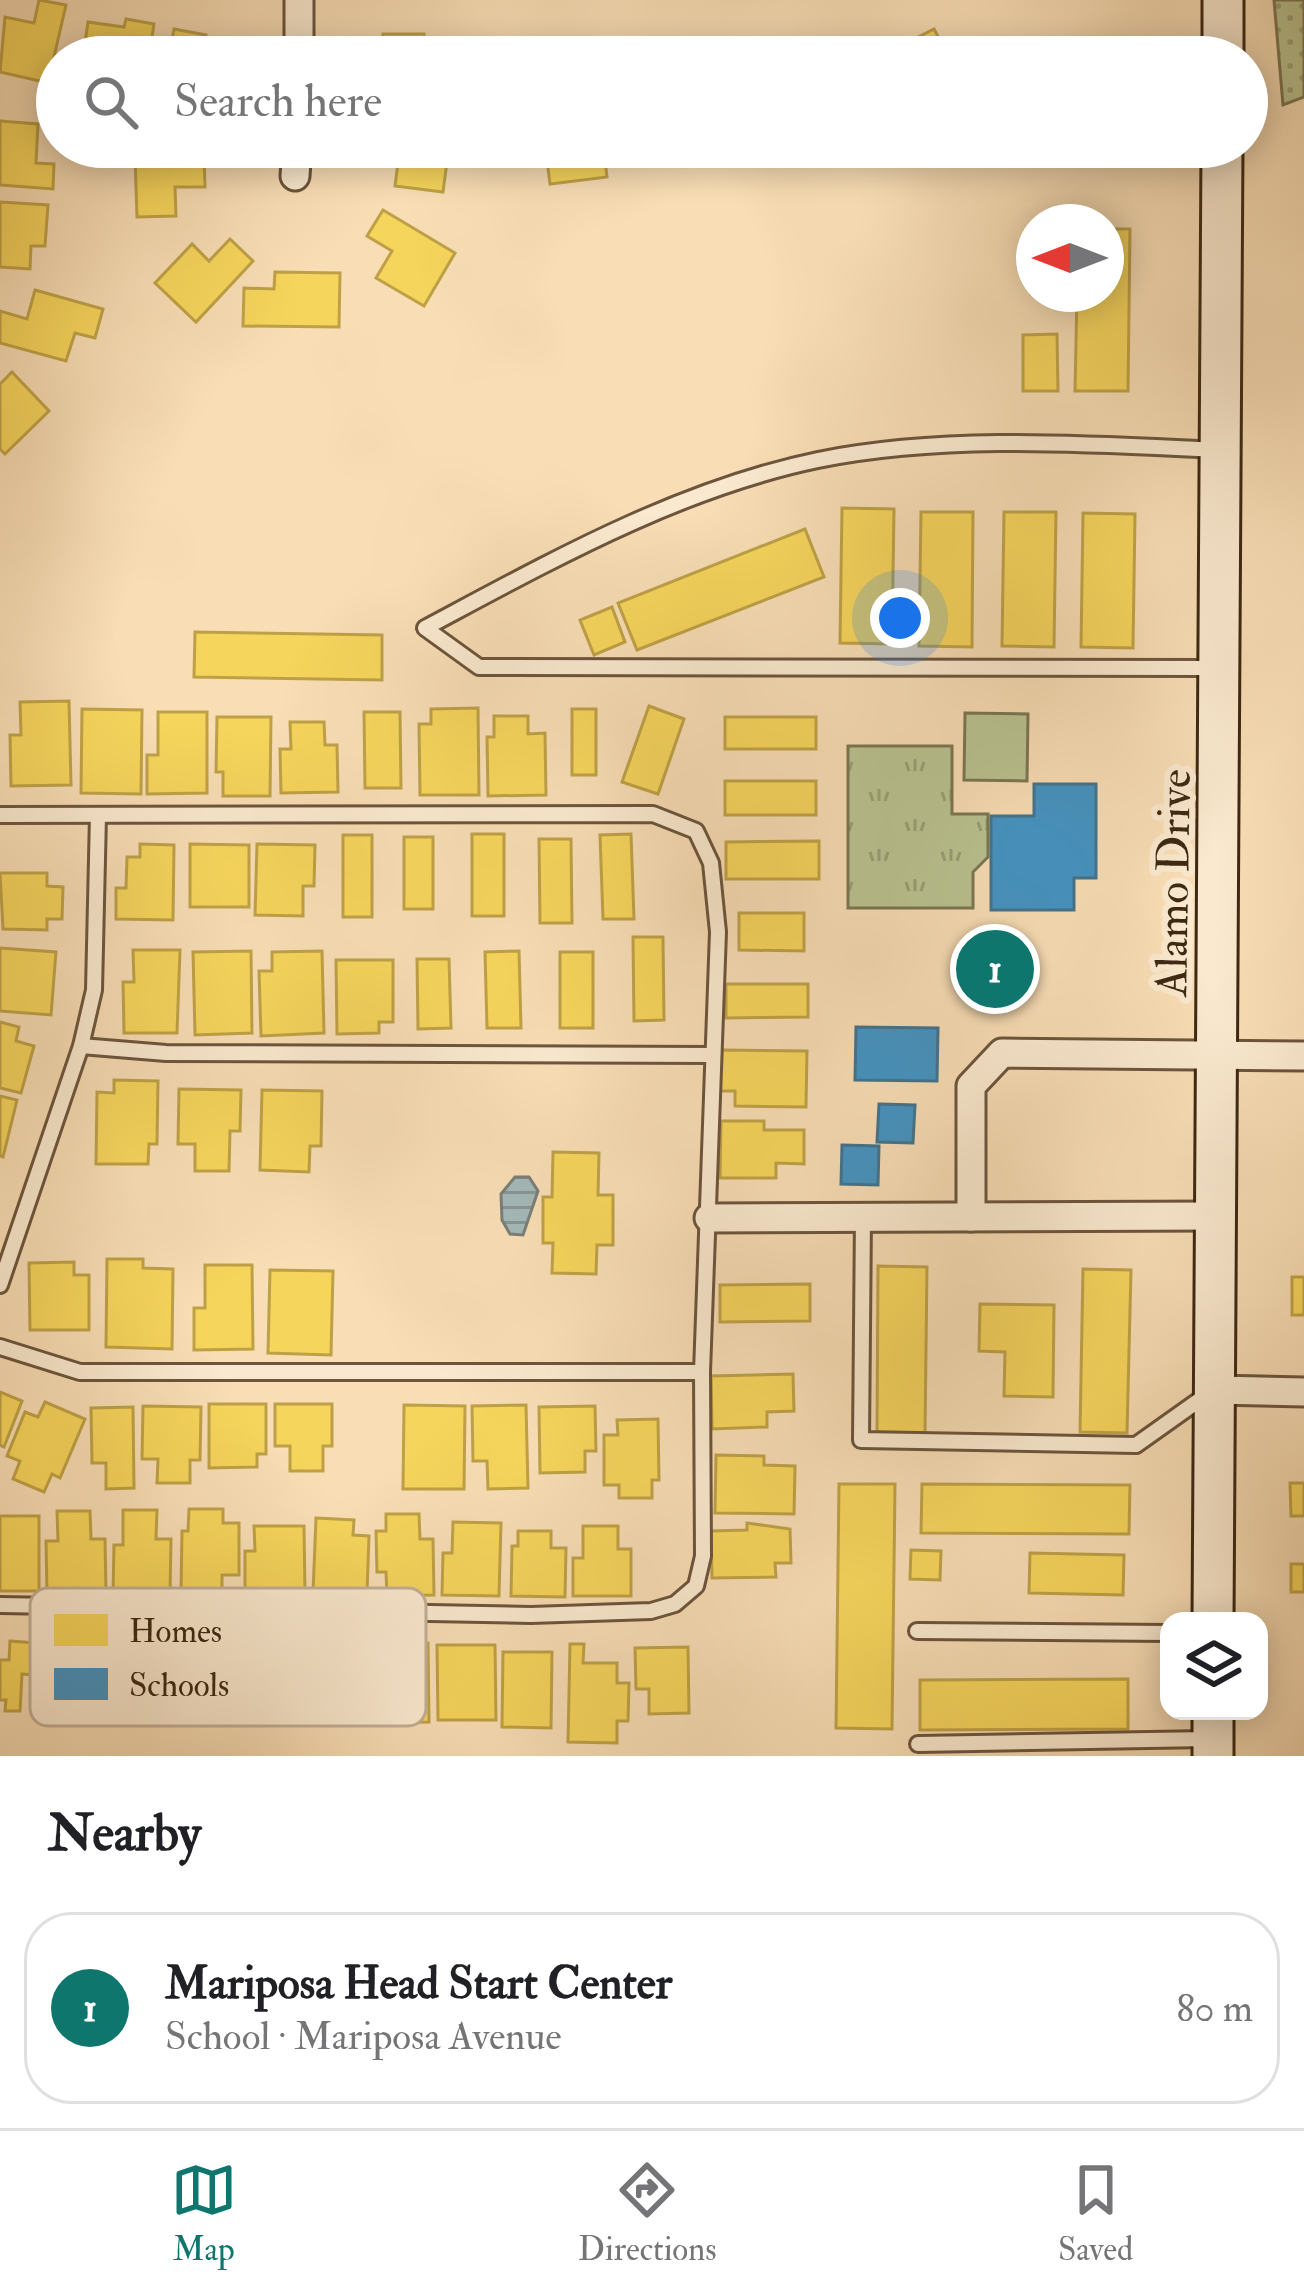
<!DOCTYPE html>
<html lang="en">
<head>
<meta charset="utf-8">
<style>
	:root { --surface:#fff; --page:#f2f2f2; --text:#202124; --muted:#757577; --line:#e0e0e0; --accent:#0f766e }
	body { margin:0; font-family:"IM FELL Double Pica",serif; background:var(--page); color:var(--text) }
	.controls { position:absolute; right:36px; bottom:36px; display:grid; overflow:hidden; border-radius:24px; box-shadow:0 6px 30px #0003 }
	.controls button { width:108px; height:108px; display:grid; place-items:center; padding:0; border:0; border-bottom:3px solid var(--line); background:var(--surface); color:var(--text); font:60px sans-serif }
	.compass { position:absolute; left:1016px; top:204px; width:108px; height:108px; border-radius:50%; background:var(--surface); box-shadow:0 6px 30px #0003; rotate:270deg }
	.you { position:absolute; left:900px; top:618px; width:42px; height:42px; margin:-30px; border:9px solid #fff; border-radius:50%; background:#1a73e8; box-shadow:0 0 0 18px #1a73e833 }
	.badge { display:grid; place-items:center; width:78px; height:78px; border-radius:50%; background:var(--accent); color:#fff; font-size:39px; font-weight:700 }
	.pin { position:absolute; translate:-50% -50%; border:6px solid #fff; box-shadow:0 3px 12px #0006 }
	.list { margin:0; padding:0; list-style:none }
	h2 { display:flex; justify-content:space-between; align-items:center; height:156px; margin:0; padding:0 48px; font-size:51px }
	h2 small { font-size:39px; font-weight:400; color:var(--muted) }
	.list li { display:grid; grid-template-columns:78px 1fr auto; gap:36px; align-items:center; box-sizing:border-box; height:192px; margin:0 24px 24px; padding:0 24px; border:3px solid var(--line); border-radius:48px }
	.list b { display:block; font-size:45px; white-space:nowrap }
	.list p { margin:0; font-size:39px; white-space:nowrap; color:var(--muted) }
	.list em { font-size:39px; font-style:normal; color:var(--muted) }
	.icon { flex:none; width:66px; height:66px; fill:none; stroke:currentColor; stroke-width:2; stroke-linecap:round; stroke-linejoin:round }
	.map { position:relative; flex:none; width:1304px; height:1756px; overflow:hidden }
	.search { position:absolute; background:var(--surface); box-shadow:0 6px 30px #0003; left:36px; right:36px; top:36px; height:132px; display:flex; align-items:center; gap:30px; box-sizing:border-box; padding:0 42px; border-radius:66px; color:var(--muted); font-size:45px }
	.sheet { height:372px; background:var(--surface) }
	nav { display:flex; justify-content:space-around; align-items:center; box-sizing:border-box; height:168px; border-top:3px solid var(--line); background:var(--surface); font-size:33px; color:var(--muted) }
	nav a { display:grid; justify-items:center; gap:6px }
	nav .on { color:var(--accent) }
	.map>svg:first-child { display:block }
	.grass { fill:url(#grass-tufts); stroke:#7b7552; stroke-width:3 }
	.park { fill:url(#park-dots); stroke:#7b7552; stroke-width:3 }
	.pitch { fill:#b9c291; stroke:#7b7552; stroke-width:3 }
	.water { fill:url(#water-rules); stroke:#7a7f77; stroke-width:3 }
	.homes { fill:#f6d55c; stroke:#bea146; stroke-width:3 }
	.schools { fill:#4393c3; stroke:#41738e; stroke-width:3 }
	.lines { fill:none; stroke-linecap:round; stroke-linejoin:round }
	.service-casing { stroke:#6c553c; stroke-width:20 }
	.minor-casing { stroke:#6c553c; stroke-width:33 }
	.secondary-casing { stroke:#3d2813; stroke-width:45 }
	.service { stroke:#fae9cf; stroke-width:14 }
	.minor { stroke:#fae9cf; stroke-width:27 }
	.secondary { stroke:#fae9cf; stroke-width:39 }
	.labels { text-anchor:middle; stroke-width:12; stroke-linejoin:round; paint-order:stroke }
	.street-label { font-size:45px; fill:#3d2813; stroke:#fae9cf }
	.key { fill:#fae9cf; stroke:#c1af97; stroke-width:3 }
	.key-label { font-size:33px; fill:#3d2813 }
</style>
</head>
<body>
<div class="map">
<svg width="1304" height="1756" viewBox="0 0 1304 1756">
	<defs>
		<pattern id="grass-tufts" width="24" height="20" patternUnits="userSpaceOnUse" patternTransform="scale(3)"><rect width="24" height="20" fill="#b9c291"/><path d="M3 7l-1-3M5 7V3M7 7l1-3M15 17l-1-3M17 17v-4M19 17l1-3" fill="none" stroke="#989e75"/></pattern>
		<pattern id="park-dots" width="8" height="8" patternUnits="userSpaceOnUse" patternTransform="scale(3)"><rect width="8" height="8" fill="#b9c291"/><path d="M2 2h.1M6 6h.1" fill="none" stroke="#989e75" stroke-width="1.8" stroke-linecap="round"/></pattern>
		<pattern id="water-rules" width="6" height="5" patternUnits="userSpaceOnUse" patternTransform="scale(3)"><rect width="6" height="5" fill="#a3b9b9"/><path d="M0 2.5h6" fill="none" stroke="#869695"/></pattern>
	</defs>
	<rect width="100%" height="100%" fill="#f8ddb5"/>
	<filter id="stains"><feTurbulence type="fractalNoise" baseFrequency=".00167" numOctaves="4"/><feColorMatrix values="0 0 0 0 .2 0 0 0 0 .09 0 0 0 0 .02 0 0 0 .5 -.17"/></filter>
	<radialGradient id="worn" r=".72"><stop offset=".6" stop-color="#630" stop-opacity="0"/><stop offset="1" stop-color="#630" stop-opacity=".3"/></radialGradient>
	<path class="grass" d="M 848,746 L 952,746 L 952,814 L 988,814 L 988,857 L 973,872 L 973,908 L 848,908 Z"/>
	<path class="park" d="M 1274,0 L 1304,0 L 1304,97 L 1283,105 Z"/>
	<path class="pitch" d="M 965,713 L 1028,714 L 1027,781 L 964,780 Z"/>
	<path class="water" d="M 515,1177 L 529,1177 L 538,1191 L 523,1235 L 510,1234 L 502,1220 L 501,1194 Z"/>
	<g class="homes">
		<path d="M 39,0 L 66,5 L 48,83 L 0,72 L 5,17 L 34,23 Z"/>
		<path d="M 126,19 L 154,24 L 149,57 L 83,57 L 88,22 L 124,27 Z"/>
		<path d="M 174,29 L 206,35 L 202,55 L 211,57 L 169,57 Z"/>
		<path d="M 934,29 L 949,57 L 879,57 Z"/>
		<rect x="383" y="34" width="41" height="23"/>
		<path d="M 698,39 L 704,57 L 659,57 L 658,53 Z"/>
		<path d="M 779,39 L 787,57 L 735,57 Z"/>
		<path d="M 0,121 L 38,124 L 36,163 L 54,164 L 53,189 L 0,185 Z"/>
		<path d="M 400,147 L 449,147 L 443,192 L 395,186 Z"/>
		<path d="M 521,147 L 612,147 L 613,151 L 604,152 L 607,177 L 550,184 L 547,160 L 523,163 Z"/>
		<path d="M 204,155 L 205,187 L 175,187 L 176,216 L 137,217 L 135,157 Z"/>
		<path d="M 0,202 L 48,205 L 45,246 L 31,246 L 30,269 L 0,267 Z"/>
		<path d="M 383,210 L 455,253 L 424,306 L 376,278 L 392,251 L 367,236 Z"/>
		<path d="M 1106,229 L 1130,229 L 1128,391 L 1075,391 L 1077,294 L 1106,294 Z"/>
		<path d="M 230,239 L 253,261 L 196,322 L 155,283 L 192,244 L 209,261 Z"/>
		<path d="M 275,272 L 340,273 L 339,327 L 243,326 L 244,288 L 274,289 Z"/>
		<path d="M 35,290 L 103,309 L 95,338 L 75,333 L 66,361 L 0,343 L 0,311 L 27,319 Z"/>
		<path d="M 1057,334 L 1058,391 L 1023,391 L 1023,335 Z"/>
		<path d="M 12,372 L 49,411 L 5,454 L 0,449 L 0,384 Z"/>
		<path d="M 842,508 L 894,509 L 892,644 L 840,643 Z"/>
		<path d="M 921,512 L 973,512 L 972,647 L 919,646 Z"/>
		<path d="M 1004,512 L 1056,512 L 1054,647 L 1002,646 Z"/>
		<path d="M 1083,513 L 1135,514 L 1133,648 L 1081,647 Z"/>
		<path d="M 805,529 L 824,577 L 637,650 L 618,603 Z"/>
		<path d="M 612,607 L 625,642 L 594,655 L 580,620 Z"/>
		<path d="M 195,632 L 382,635 L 382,680 L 194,677 Z"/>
		<path d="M 69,701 L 71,785 L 11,786 L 10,735 L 21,735 L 20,702 Z"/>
		<path d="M 649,706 L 684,719 L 658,794 L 622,782 Z"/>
		<path d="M 478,708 L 479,795 L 420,795 L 419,724 L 431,724 L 431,709 Z"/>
		<path d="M 82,709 L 142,710 L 141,794 L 81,793 Z"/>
		<rect x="572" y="709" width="24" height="66"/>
		<path d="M 158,712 L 207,712 L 207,793 L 147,794 L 147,755 L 158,755 Z"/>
		<path d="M 364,712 L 400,712 L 401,788 L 365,788 Z"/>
		<path d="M 494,716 L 528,716 L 528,734 L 545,733 L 546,795 L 488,796 L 487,737 L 494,737 Z"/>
		<path d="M 217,717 L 271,717 L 270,796 L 223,796 L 223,772 L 216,772 Z"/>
		<rect x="725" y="717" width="91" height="32"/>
		<path d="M 290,722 L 324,722 L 325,745 L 337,745 L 338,792 L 281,793 L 280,749 L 291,749 Z"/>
		<rect x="725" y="781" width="91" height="34"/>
		<rect x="472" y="834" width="32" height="82"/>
		<path d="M 631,834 L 634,919 L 603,919 L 600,835 Z"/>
		<rect x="343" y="835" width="29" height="82"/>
		<rect x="404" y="837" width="29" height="72"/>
		<path d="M 539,839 L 571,839 L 572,923 L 540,923 Z"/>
		<path d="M 819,841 L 819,879 L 726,879 L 726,842 Z"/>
		<path d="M 140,844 L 174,845 L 173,920 L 116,919 L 116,888 L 126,888 L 127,857 L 140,857 Z"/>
		<path d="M 190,844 L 249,845 L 249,907 L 190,907 Z"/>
		<path d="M 257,844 L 315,845 L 314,886 L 303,886 L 303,916 L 255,915 Z"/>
		<path d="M 0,873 L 47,873 L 47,886 L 63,887 L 62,919 L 47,919 L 47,930 L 3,929 Z"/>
		<path d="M 739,913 L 804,913 L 804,951 L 739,950 Z"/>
		<path d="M 633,937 L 663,937 L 664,1020 L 634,1021 Z"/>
		<path d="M 0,948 L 56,952 L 51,1015 L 0,1011 Z"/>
		<path d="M 133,950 L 180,950 L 177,1033 L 124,1033 L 123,982 L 134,982 Z"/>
		<path d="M 251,951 L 252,1033 L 195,1035 L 193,952 Z"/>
		<path d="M 322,951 L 324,1033 L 261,1036 L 259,971 L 272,971 L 272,952 Z"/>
		<path d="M 519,951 L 521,1028 L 487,1028 L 485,952 Z"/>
		<rect x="560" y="952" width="33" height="76"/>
		<path d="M 417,959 L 449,959 L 451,1028 L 418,1029 Z"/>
		<path d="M 336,960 L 393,960 L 393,1022 L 379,1022 L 379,1033 L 337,1034 Z"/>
		<path d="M 726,984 L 808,984 L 808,1017 L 726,1018 Z"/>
		<path d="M 0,1022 L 19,1027 L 16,1041 L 34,1046 L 21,1093 L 0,1088 Z"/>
		<path d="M 721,1050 L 807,1051 L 806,1107 L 735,1106 L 735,1091 L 720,1091 Z"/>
		<path d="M 114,1080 L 158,1081 L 157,1144 L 149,1144 L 148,1164 L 96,1164 L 97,1092 L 114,1093 Z"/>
		<path d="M 179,1089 L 241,1090 L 240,1131 L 230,1131 L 229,1171 L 195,1171 L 195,1144 L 178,1144 Z"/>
		<path d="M 262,1090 L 322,1091 L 321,1146 L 310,1146 L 309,1172 L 260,1170 Z"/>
		<path d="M 0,1096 L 17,1100 L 3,1157 L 0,1156 Z"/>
		<path d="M 721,1121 L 764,1121 L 764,1130 L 804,1130 L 804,1164 L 776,1163 L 776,1178 L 720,1178 Z"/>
		<path d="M 553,1152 L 599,1153 L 598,1195 L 613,1195 L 613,1245 L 597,1245 L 596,1274 L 552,1273 L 553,1243 L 543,1243 L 543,1197 L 552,1197 Z"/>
		<path d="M 107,1259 L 143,1259 L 143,1268 L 173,1269 L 172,1349 L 106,1347 Z"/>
		<path d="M 74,1262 L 74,1275 L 89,1275 L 89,1330 L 30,1330 L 29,1263 Z"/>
		<path d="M 205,1265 L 252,1265 L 253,1349 L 194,1350 L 194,1308 L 205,1308 Z"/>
		<path d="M 878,1266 L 927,1267 L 925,1433 L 877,1432 Z"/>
		<path d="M 1083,1269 L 1131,1270 L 1127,1433 L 1080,1432 Z"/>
		<path d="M 270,1270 L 333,1271 L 331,1355 L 268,1353 Z"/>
		<rect x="1292" y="1277" width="12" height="38"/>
		<path d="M 810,1284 L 810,1321 L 720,1322 L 720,1285 Z"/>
		<path d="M 980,1304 L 1054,1305 L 1053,1397 L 1004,1396 L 1005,1352 L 979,1351 Z"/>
		<path d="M 793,1374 L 794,1411 L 767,1412 L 767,1427 L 712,1429 L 711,1376 Z"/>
		<path d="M 0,1392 L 22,1401 L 4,1447 L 0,1445 Z"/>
		<path d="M 45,1402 L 85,1419 L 60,1478 L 52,1474 L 44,1492 L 13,1479 L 20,1461 L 7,1456 L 25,1412 L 38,1417 Z"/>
		<path d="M 209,1404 L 266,1404 L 266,1454 L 257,1454 L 257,1467 L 209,1468 Z"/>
		<path d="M 275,1404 L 332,1404 L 332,1446 L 323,1446 L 323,1471 L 290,1471 L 290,1446 L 275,1446 Z"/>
		<path d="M 404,1405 L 465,1406 L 464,1489 L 403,1489 Z"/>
		<path d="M 526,1405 L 528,1488 L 488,1489 L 487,1461 L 473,1461 L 472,1406 Z"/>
		<path d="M 143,1406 L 201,1407 L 200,1460 L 190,1460 L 190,1483 L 157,1483 L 158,1459 L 142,1459 Z"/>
		<path d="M 595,1406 L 596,1451 L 585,1451 L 585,1472 L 540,1473 L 539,1407 Z"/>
		<path d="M 133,1407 L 134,1488 L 106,1489 L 106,1463 L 92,1463 L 91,1408 Z"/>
		<path d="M 658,1419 L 659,1480 L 652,1480 L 652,1498 L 619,1498 L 619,1485 L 604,1485 L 604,1435 L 618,1435 L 617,1420 Z"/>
		<path d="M 716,1455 L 764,1456 L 764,1465 L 795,1466 L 794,1514 L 715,1513 Z"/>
		<path d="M 1290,1483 L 1304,1483 L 1304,1516 L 1291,1516 Z"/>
		<path d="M 839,1484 L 895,1484 L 892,1729 L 836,1728 Z"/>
		<path d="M 922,1484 L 1130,1485 L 1129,1534 L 921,1533 Z"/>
		<path d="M 189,1509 L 223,1509 L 223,1523 L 239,1523 L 239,1575 L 222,1575 L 222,1592 L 181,1591 L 182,1531 L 188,1531 Z"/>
		<path d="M 123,1510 L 157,1510 L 156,1539 L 171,1539 L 170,1594 L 113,1594 L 114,1545 L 123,1545 Z"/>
		<path d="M 57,1511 L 90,1511 L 91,1539 L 105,1539 L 106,1594 L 47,1595 L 46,1541 L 58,1541 Z"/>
		<path d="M 386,1514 L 419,1514 L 420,1539 L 433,1539 L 434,1595 L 387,1596 L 386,1572 L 377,1572 L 376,1531 L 386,1531 Z"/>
		<rect x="0" y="1516" width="39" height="75"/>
		<path d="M 316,1518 L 354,1520 L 353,1535 L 369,1536 L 367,1594 L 313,1593 Z"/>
		<path d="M 453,1522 L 501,1523 L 499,1596 L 442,1595 L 443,1553 L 452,1553 Z"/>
		<path d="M 747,1523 L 790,1529 L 791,1563 L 775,1563 L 776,1577 L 712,1578 L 711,1531 L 747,1530 Z"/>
		<path d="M 254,1526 L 304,1526 L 305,1594 L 245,1594 L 245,1551 L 255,1551 Z"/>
		<path d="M 583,1526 L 618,1526 L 618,1549 L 631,1549 L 631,1596 L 573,1596 L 573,1558 L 583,1558 Z"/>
		<path d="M 518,1531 L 551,1531 L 551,1548 L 566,1548 L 565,1597 L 511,1596 L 512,1546 L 518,1546 Z"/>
		<path d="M 911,1550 L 941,1551 L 940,1580 L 910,1579 Z"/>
		<path d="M 1030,1553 L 1124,1555 L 1123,1595 L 1029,1593 Z"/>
		<rect x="1291" y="1564" width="13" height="28"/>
		<path d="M 10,1641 L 35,1643 L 33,1675 L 22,1674 L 20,1711 L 5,1711 L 6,1700 L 0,1700 L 0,1660 L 9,1660 Z"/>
		<path d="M 428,1643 L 429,1722 L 373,1723 L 371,1644 Z"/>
		<path d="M 570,1644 L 584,1644 L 583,1663 L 617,1663 L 617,1683 L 629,1683 L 628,1721 L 617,1721 L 617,1743 L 568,1742 Z"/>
		<path d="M 437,1645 L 495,1645 L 496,1720 L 438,1720 Z"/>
		<path d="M 688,1647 L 689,1713 L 649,1714 L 649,1689 L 636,1689 L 635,1648 Z"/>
		<path d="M 503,1652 L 552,1652 L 551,1728 L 502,1727 Z"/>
		<path d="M 1128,1679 L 1128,1729 L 920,1730 L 920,1680 Z"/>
	</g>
	<g class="schools">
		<path d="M 1034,784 L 1096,784 L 1096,878 L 1074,878 L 1074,910 L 991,910 L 991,816 L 1034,816 Z"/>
		<path d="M 856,1027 L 938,1028 L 937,1081 L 855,1080 Z"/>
		<path d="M 879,1104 L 915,1105 L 913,1143 L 877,1142 Z"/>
		<path d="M 842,1145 L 879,1146 L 878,1185 L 841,1184 Z"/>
	</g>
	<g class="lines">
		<g class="service-casing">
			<g id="service">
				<path d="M 1217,668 L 479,667 L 425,628 C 549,562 678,489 818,460 C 947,434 1087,444 1218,450"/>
				<path d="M 0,815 L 653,814 L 696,831 L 711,863 L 718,932 L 702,1372 L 703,1556 L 696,1586 L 675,1604 L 651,1611 L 531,1615 L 0,1605"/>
				<path d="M 81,1046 L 166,1053 L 712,1055"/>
				<path d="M 863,1217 L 861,1440 L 1136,1445 L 1205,1396"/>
				<path d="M 0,1285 L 81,1046 L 94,990 L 98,815"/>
				<path d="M 0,1347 L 80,1372 L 702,1372"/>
				<path d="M 917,1631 L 1169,1633"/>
				<path d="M 918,1744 L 1208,1739"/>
			</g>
		</g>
		<g class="minor-casing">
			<g id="minor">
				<path d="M 299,0 L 299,57"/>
				<path d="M 295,176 L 297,147"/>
				<path d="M 971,1217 L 971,1086 L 1002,1053 L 1304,1056"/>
				<path d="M 709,1218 L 1216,1216"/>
				<path d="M 1215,1390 L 1304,1392"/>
			</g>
		</g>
		<g class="secondary-casing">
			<g id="secondary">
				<path d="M 1223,57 L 1223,0"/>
				<path d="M 1213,1621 L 1222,147"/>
				<path d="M 1213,1711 L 1213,1756"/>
			</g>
		</g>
		<use href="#service" class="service"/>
		<use href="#minor" class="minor"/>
		<use href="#secondary" class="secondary"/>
	</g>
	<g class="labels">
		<g class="street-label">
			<text transform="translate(1172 883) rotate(-89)" y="16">Alamo Drive</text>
		</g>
	</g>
	<rect x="30" y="1588" width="396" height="138" rx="18" class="key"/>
	<rect x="54" y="1614" width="54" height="32" fill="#f6d55c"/>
	<rect x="54" y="1668" width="54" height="32" fill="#4393c3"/>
	<g class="key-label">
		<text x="129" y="1642">Homes</text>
		<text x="129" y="1696">Schools</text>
	</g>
	<rect width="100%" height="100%" filter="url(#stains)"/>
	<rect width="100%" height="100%" fill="url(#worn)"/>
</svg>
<div class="controls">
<button><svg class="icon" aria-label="layers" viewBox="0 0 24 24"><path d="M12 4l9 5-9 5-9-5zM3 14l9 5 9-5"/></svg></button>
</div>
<svg class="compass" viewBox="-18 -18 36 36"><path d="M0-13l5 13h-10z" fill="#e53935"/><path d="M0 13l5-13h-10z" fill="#757577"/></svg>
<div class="you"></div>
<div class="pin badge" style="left:995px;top:969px">1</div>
<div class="search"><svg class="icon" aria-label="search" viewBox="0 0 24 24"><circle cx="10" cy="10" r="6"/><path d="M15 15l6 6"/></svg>Search here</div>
</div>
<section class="sheet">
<h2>Nearby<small></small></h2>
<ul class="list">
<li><span class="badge">1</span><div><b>Mariposa Head Start Center</b><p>School · Mariposa Avenue</p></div><em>80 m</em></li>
</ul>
</section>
<nav>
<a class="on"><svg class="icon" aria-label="map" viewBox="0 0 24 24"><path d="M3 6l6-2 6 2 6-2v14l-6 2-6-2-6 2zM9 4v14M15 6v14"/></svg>Map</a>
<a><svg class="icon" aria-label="directions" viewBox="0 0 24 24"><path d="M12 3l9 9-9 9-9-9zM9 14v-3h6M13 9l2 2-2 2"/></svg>Directions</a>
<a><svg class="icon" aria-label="saved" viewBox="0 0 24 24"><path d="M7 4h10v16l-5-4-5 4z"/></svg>Saved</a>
</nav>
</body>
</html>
